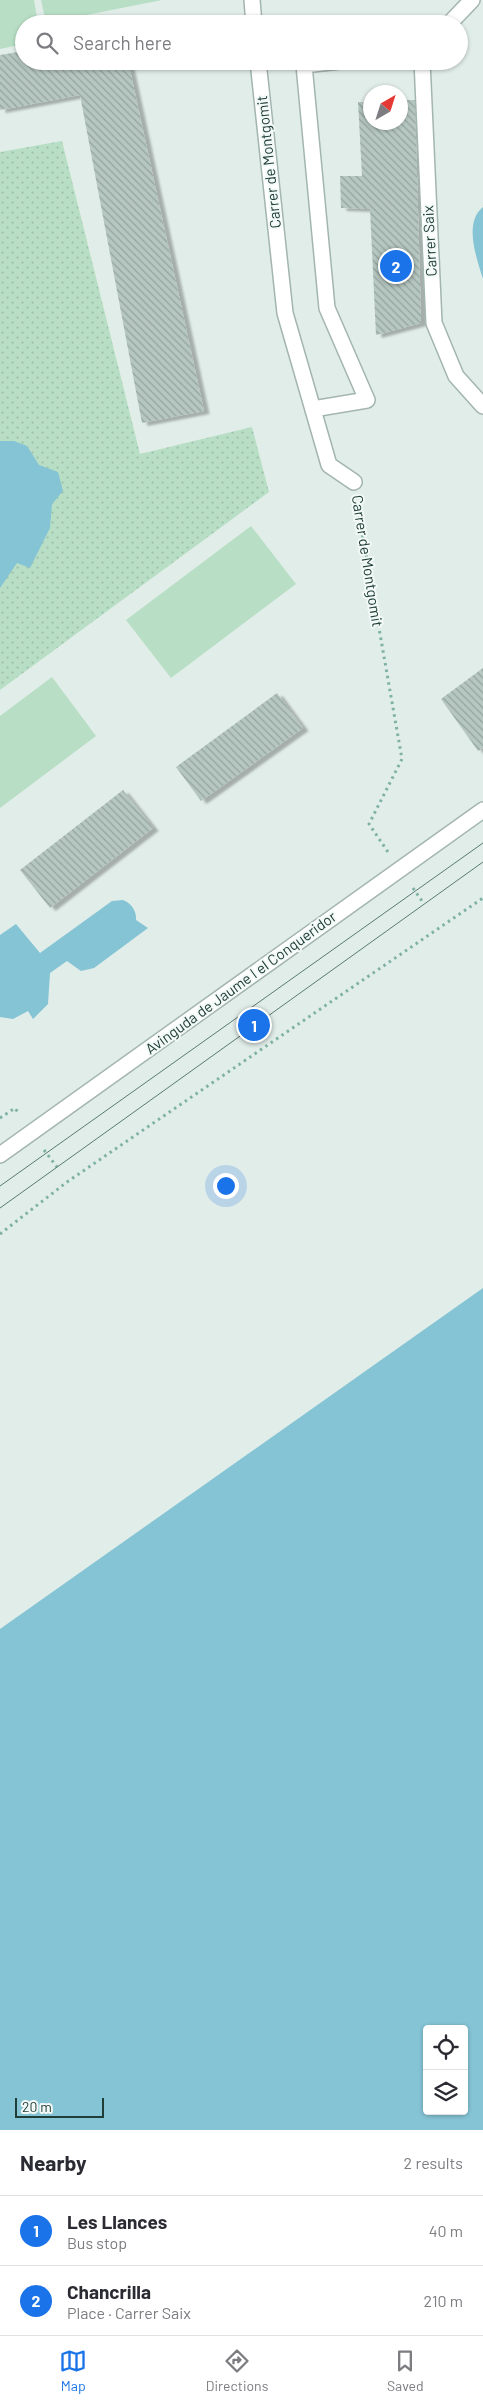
<!DOCTYPE html>
<html lang="en">
<head>
<meta charset="utf-8">
<style>
	:root { --surface:#fff; --page:#f7f7f7; --text:#2b2b33; --muted:#7c7c81; --line:#e1e1e2; --accent:#1a73e8 }
	body { margin:0; font-family:Barlow,sans-serif; background:var(--page); color:var(--text) }
	.controls { position:absolute; right:15px; bottom:15px; display:grid; overflow:hidden; border-radius:5px; box-shadow:0 1px 4px #0004 }
	.controls button { width:45px; height:45px; display:grid; place-items:center; padding:0; border:0; border-bottom:1px solid var(--line); background:var(--surface); color:var(--text); font:25px sans-serif }
	.compass { position:absolute; left:363px; top:85px; width:45px; height:45px; border-radius:50%; background:var(--surface); box-shadow:0 1px 4px #0004; rotate:39deg }
	.scale { position:absolute; left:15px; bottom:12px; width:89px; box-sizing:border-box; padding-left:5px; border:2px solid #203e38; border-top:0; font-size:14px; line-height:18px; white-space:nowrap; color:#203e38; -webkit-text-stroke:4px #f2f9f6; paint-order:stroke }
	.you { position:absolute; left:225px; top:1185px; width:18px; height:18px; margin:-12px; border:4px solid #fff; border-radius:50%; background:#1a73e8; box-shadow:0 0 0 8px #1a73e833 }
	.badge { display:grid; place-items:center; width:32px; height:32px; border-radius:50%; background:var(--accent); color:#fff; font-size:16px; font-weight:700 }
	.pin { position:absolute; translate:-50% -50%; border:2px solid #fff; box-shadow:0 1px 5px #0006 }
	.list { margin:0; padding:0; list-style:none }
	h2 { display:flex; justify-content:space-between; align-items:center; height:65px; margin:0; padding:0 20px; font-size:21px }
	h2 small { font-size:16px; font-weight:400; color:var(--muted) }
	.list li { display:grid; grid-template-columns:32px 1fr auto; gap:15px; align-items:center; box-sizing:border-box; height:70px; padding:0 20px; border-top:1px solid var(--line) }
	.list b { display:block; font-size:19px; white-space:nowrap }
	.list p { margin:0; font-size:16px; white-space:nowrap; color:var(--muted) }
	.list em { font-size:16px; font-style:normal; color:var(--muted) }
	.icon { flex:none; width:28px; height:28px; fill:none; stroke:currentColor; stroke-width:2; stroke-linecap:round; stroke-linejoin:round }
	.map { position:relative; flex:none; width:483px; height:2130px; overflow:hidden }
	.search { position:absolute; background:var(--surface); box-shadow:0 1px 4px #0004; left:15px; right:15px; top:15px; height:55px; display:flex; align-items:center; gap:12px; box-sizing:border-box; padding:0 18px; border-radius:28px; color:var(--muted); font-size:19px }
	.sheet { height:205px; background:var(--surface) }
	nav { display:flex; justify-content:space-around; align-items:center; box-sizing:border-box; height:70px; border-top:1px solid var(--line); background:var(--surface); font-size:14px; color:var(--muted) }
	nav a { display:grid; justify-items:center; gap:2px }
	nav .on { color:var(--accent) }
	.map>svg:first-child { display:block }
	.grass { fill:url(#grass-dots) }
	.pitch { fill:#b8dfc5 }
	.water { fill:#85c4d5; fill-rule:evenodd }
	.building { fill:url(#building-back-hatch); filter:url(#shadow) }
	.lines { fill:none; stroke-linecap:round; stroke-linejoin:round }
	.minor-casing { stroke:#a3b5b0; stroke-width:18 }
	.tertiary-casing { stroke:#a3b5b0; stroke-width:18 }
	.path { stroke:#7fb2a5; stroke-width:3; stroke-dasharray:2.5 4; stroke-linecap:butt }
	.minor { stroke:#fff; stroke-width:15 }
	.tertiary { stroke:#fff; stroke-width:15 }
	.tram { stroke:#5a7a73; stroke-width:1 }
	.labels { text-anchor:middle; stroke-width:4; stroke-linejoin:round; paint-order:stroke }
	.street-label { font-size:15px; fill:#203e38; stroke:#f2f9f6 }
</style>
</head>
<body>
<div class="map">
<svg width="483" height="2130" viewBox="0 0 483 2130">
	<defs>
		<pattern id="grass-dots" width="8" height="8" patternUnits="userSpaceOnUse" patternTransform="scale(1.25)"><rect width="8" height="8" fill="#b8dfc5"/><path d="M2 2h.1M6 6h.1" fill="none" stroke="#9ec0aa" stroke-width="1.8" stroke-linecap="round"/></pattern>
		<pattern id="building-back-hatch" width="6" height="6" patternUnits="userSpaceOnUse" patternTransform="scale(1.25)"><rect width="6" height="6" fill="#b6c7c1"/><path d="M-1 5l2 2M0 0l6 6M5-1l2 2" fill="none" stroke="#94a39e"/></pattern>
		<filter id="shadow"><feDropShadow dx="5.5" dy="3" stdDeviation="1" flood-color="#0004"/></filter>
	</defs>
	<rect width="100%" height="100%" fill="#e1ede8"/>
	<path class="grass" d="M 62,141 L 140,454 L 252,427 L 269,492 L 0,690 L 0,152 Z"/>
	<g class="pitch">
		<path d="M 0,0 L 34,0 L 38,24 L 24,24 L 24,44 L 0,49 Z"/>
		<path d="M 41,0 L 162,0 L 46,23 Z"/>
		<path d="M 251,526 L 296,584 L 171,678 L 126,620 Z"/>
		<path d="M 52,677 L 96,736 L 0,808 L 0,716 Z"/>
	</g>
	<g class="water">
		<path d="M 483,207 L 483,279 C 477,259 463,223 483,207 Z"/>
		<path d="M 0,441 L 14,441 L 27,446 L 39,465 L 58,472 L 63,491 L 52,504 L 50,528 L 30,568 L 17,563 L 0,588 Z"/>
		<path d="M 123,900 C 131,903 137,911 136,920 L 148,928 L 94,968 L 81,971 L 67,961 L 50,973 L 48,1004 L 33,1019 L 28,1011 L 13,1019 L 0,1017 L 0,935 L 16,924 L 40,953 L 112,901 Z"/>
		<path d="M 483,1288 L 483,2130 L 0,2130 L 0,1629 ZM 427,2029 L 464,2029 L 464,2111 L 427,2111 Z"/>
	</g>
	<g class="building">
		<path d="M 24,51 L 24,61 L 128,61 L 204,411 L 142,423 L 80,95 L 0,110 L 0,55 Z"/>
		<path d="M 400,100 L 415,100 L 421,323 L 376,335 L 370,209 L 341,208 L 340,176 L 362,176 L 358,102 L 370,102 L 370,122 L 400,122 Z"/>
		<path d="M 483,668 L 483,748 L 478,751 L 441,699 Z"/>
		<path d="M 277,693 L 303,728 L 201,801 L 176,767 Z"/>
		<path d="M 123,790 L 153,828 L 50,908 L 20,870 Z"/>
	</g>
	<g class="lines">
		<g class="minor-casing">
			<g id="minor">
				<path d="M 252,0 L 254,24"/>
				<path d="M 449,24 L 472,0"/>
				<path d="M 258,61 L 285,313 L 329,465 L 354,482"/>
				<path d="M 422,61 L 434,323 L 456,376 L 483,406"/>
				<path d="M 313,409 L 367,400 L 327,308 L 304,65 L 340,61"/>
			</g>
		</g>
		<g class="tertiary-casing">
			<path id="tertiary" d="M 0,1155 L 483,810"/>
		</g>
		<g class="path">
			<path d="M 357,503 L 402,759 L 369,824 L 388,852"/>
			<path d="M 413,888 L 424,904"/>
			<path d="M 0,1118 L 15,1108 L 19,1114"/>
			<path d="M 44,1150 L 57,1167"/>
			<path d="M 0,1234 L 67,1182 L 483,898"/>
		</g>
		<use href="#minor" class="minor"/>
		<use href="#tertiary" class="tertiary"/>
		<g class="tram">
			<path d="M 0,1186 L 483,843"/>
			<path d="M 0,1208 L 483,862"/>
		</g>
	</g>
	<g class="labels">
		<g class="street-label">
			<text transform="translate(269 162) rotate(-96)" y="5">Carrer de Montgomit</text>
			<text transform="translate(430 241) rotate(-93)" y="5">Carrer Saix</text>
			<text transform="translate(367 561) rotate(81)" y="5">Carrer de Montgomit</text>
			<text transform="translate(241 983) rotate(-36)" y="5">Avinguda de Jaume I el Conqueridor</text>
		</g>
	</g>
</svg>
<div class="controls">
<button><svg class="icon" aria-label="locate" viewBox="0 0 24 24"><circle cx="12" cy="12" r="6"/><path d="M12 2v4M12 18v4M2 12h4M18 12h4"/></svg></button>
<button><svg class="icon" aria-label="layers" viewBox="0 0 24 24"><path d="M12 4l9 5-9 5-9-5zM3 14l9 5 9-5"/></svg></button>
</div>
<svg class="compass" viewBox="-18 -18 36 36"><path d="M0-13l5 13h-10z" fill="#e53935"/><path d="M0 13l5-13h-10z" fill="#7c7c81"/></svg>
<div class="scale">20 m</div>
<div class="you"></div>
<div class="pin badge" style="left:254px;top:1025px">1</div>
<div class="pin badge" style="left:396px;top:266px">2</div>
<div class="search"><svg class="icon" aria-label="search" viewBox="0 0 24 24"><circle cx="10" cy="10" r="6"/><path d="M15 15l6 6"/></svg>Search here</div>
</div>
<section class="sheet">
<h2>Nearby<small>2 results</small></h2>
<ul class="list">
<li><span class="badge">1</span><div><b>Les Llances</b><p>Bus stop</p></div><em>40 m</em></li>
<li><span class="badge">2</span><div><b>Chancrilla</b><p>Place · Carrer Saix</p></div><em>210 m</em></li>
</ul>
</section>
<nav>
<a class="on"><svg class="icon" aria-label="map" viewBox="0 0 24 24"><path d="M3 6l6-2 6 2 6-2v14l-6 2-6-2-6 2zM9 4v14M15 6v14"/></svg>Map</a>
<a><svg class="icon" aria-label="directions" viewBox="0 0 24 24"><path d="M12 3l9 9-9 9-9-9zM9 14v-3h6M13 9l2 2-2 2"/></svg>Directions</a>
<a><svg class="icon" aria-label="saved" viewBox="0 0 24 24"><path d="M7 4h10v16l-5-4-5 4z"/></svg>Saved</a>
</nav>
</body>
</html>
